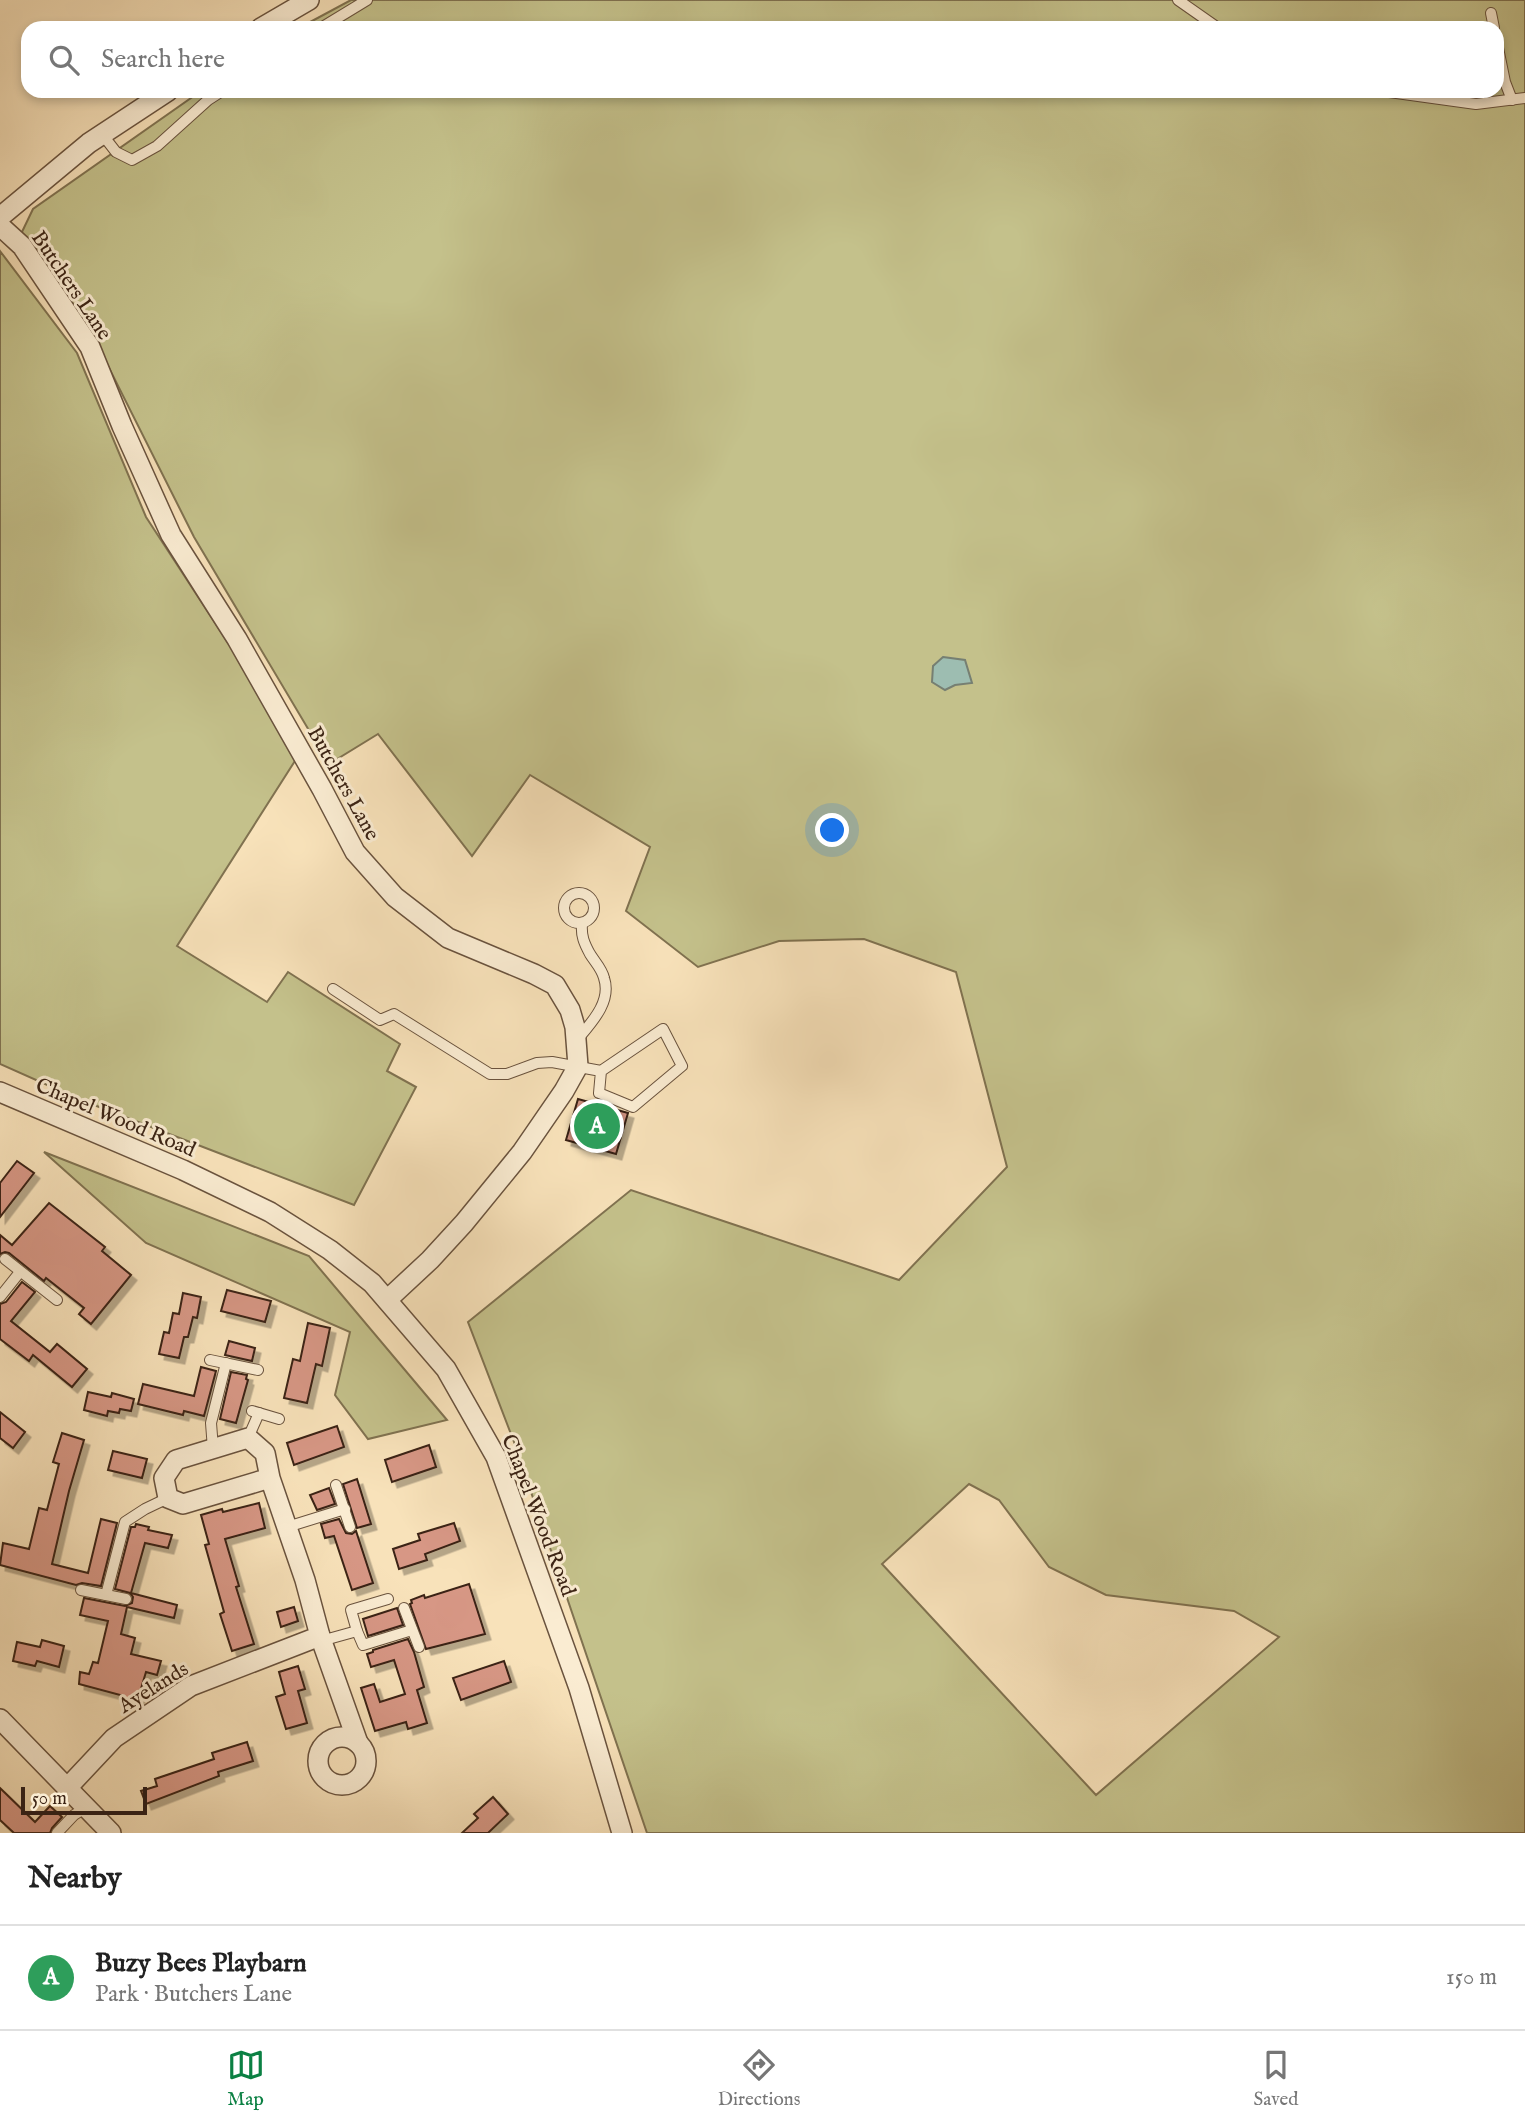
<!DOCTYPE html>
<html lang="en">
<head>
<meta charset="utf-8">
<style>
	:root { --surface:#fff; --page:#f2f2f2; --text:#222; --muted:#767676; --line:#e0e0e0; --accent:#0b8043 }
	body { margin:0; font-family:"IM FELL English",serif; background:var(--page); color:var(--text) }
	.scale { position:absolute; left:21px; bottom:18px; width:126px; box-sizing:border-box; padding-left:7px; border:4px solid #3b2314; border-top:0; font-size:19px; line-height:24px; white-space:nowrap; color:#3b2314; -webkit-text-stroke:5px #faecd2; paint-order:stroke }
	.you { position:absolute; left:833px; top:831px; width:24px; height:24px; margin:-18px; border:5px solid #fff; border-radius:50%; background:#1a73e8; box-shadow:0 0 0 10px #1a73e833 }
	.badge { display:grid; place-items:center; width:46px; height:46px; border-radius:50%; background:var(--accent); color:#fff; font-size:23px; font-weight:700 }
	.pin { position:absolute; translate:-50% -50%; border:4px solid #fff; box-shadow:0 2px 7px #0006 }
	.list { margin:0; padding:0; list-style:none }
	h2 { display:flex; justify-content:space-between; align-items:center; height:91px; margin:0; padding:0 28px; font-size:30px }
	h2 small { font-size:23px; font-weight:400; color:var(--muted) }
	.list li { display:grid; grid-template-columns:46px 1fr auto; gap:21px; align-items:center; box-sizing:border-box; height:105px; padding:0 28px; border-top:2px solid var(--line) }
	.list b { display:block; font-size:26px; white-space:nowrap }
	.list p { margin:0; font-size:23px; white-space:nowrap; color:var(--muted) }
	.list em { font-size:23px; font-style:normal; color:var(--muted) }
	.icon { flex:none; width:38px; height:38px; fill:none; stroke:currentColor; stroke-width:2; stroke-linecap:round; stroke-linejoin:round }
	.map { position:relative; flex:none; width:1525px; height:1833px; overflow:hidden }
	.search { position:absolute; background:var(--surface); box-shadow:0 4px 10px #0003; left:21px; right:21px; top:21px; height:77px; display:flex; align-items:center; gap:18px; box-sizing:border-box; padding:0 24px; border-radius:21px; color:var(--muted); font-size:26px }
	.sheet { height:196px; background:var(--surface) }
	nav { display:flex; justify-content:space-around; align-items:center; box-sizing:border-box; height:98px; border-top:2px solid var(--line); background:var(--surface); font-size:19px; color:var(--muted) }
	nav a { display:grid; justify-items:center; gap:4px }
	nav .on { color:var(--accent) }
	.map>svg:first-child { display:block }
	.green { fill:#c4c18b; stroke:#807250; stroke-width:2; fill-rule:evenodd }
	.water { fill:#9dbdb1; stroke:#767f72; stroke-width:2 }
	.building { fill:#d79785; stroke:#3b2314; stroke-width:2; filter:url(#shadow) }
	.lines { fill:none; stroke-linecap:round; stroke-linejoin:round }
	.service-casing { stroke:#6a533e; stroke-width:12 }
	.minor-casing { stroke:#6a533e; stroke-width:22 }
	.service { stroke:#faecd2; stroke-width:10 }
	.minor { stroke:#faecd2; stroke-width:19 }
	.labels { text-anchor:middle; stroke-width:6; stroke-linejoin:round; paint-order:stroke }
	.street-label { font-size:21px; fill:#3b2314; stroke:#faecd2 }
</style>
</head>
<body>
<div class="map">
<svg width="1525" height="1833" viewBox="0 0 1525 1833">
	<defs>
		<filter id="shadow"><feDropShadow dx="5.5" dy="5.5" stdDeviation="0" flood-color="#0004"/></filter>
	</defs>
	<rect width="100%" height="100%" fill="#f8e2ba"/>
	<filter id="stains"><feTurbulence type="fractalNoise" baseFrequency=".00286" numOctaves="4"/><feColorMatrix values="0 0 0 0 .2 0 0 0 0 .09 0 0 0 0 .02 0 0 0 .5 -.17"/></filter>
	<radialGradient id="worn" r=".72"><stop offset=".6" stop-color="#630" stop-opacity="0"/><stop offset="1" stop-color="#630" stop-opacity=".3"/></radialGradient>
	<g class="green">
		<path d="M 351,0 L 1525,0 L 1525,1833 L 647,1833 L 514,1442 L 468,1322 L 631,1190 L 899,1280 L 1007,1167 L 956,972 L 864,939 L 779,941 L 698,967 L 626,911 L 650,847 L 530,775 L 472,856 L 378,734 L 329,764 L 194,537 L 92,334 L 21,234 L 33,209 L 201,91 L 1497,91 L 1497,28 L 299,28 ZM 969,1484 L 999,1500 L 1049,1567 L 1106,1595 L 1234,1611 L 1279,1637 L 1096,1795 L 882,1564 Z"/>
		<path d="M 0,251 L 77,353 L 146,517 L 300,753 L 177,946 L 267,1002 L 288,972 L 400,1044 L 387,1071 L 416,1087 L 354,1205 L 81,1100 L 0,1064 Z"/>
		<path d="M 44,1152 L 309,1256 L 447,1420 L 368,1439 L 335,1395 L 350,1332 L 146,1243 Z"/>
	</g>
	<path class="water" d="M 943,657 L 965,660 L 972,683 L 955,685 L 945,690 L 932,682 L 933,666 Z"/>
	<g class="building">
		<path d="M 578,1099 L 628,1113 L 616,1154 L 566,1140 Z"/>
		<path d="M 17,1161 L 34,1173 L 0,1217 L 0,1183 Z"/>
		<path d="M 49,1203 L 105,1247 L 102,1251 L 131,1275 L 91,1324 L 79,1314 L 84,1308 L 46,1278 L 44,1281 L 9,1253 L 5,1252 L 0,1254 L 0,1235 L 12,1245 Z"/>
		<path d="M 22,1282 L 35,1292 L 11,1321 L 50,1352 L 57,1344 L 87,1369 L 72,1387 L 33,1355 L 29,1361 L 0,1339 L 0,1304 L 6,1302 Z"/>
		<path d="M 227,1290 L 271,1301 L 265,1322 L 221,1311 Z"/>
		<path d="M 183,1293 L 201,1297 L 197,1318 L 193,1317 L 188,1337 L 184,1337 L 179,1358 L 159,1354 L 164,1332 L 169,1333 L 173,1313 L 179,1314 Z"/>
		<path d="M 308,1323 L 330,1328 L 322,1366 L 316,1364 L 307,1403 L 284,1398 L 293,1359 L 300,1361 Z"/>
		<path d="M 229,1341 L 255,1348 L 252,1361 L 225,1355 Z"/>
		<path d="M 201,1367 L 216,1371 L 204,1416 L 184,1411 L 183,1415 L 138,1404 L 143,1384 L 194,1396 Z"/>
		<path d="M 231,1372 L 247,1375 L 246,1379 L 248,1380 L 236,1423 L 220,1419 Z"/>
		<path d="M 88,1392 L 111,1397 L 112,1393 L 134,1399 L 131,1411 L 120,1409 L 119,1413 L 108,1411 L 107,1416 L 84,1410 Z"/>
		<path d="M 0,1412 L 25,1432 L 13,1448 L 0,1438 Z"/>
		<path d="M 337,1426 L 344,1447 L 294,1465 L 287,1443 Z"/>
		<path d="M 62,1433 L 84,1440 L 69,1491 L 52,1564 L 88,1573 L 101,1519 L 117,1523 L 101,1586 L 82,1583 L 76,1585 L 0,1565 L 3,1543 L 29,1549 L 39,1508 L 47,1510 L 59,1464 L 53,1462 Z"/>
		<path d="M 429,1445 L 436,1467 L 392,1482 L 385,1460 Z"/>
		<path d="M 113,1451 L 147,1459 L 142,1478 L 108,1470 Z"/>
		<path d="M 357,1479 L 371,1524 L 357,1528 L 343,1484 Z"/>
		<path d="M 329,1488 L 335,1504 L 317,1510 L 310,1495 Z"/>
		<path d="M 259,1503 L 265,1528 L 225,1539 L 239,1586 L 236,1587 L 254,1644 L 232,1651 L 220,1614 L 224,1612 L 205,1545 L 209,1544 L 201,1515 L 222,1509 L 223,1512 Z"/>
		<path d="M 339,1519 L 346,1533 L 352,1534 L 356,1531 L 373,1583 L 352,1590 L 334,1536 L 325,1538 L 321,1524 Z"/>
		<path d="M 454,1523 L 460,1541 L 425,1554 L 427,1560 L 399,1569 L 393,1549 L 420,1540 L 418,1534 Z"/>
		<path d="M 136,1524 L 149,1527 L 148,1530 L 172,1535 L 168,1548 L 145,1543 L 131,1593 L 177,1605 L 174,1618 L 127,1607 L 121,1634 L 135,1638 L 131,1654 L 161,1661 L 157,1675 L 146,1672 L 137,1702 L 124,1698 L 124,1696 L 79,1684 L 80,1672 L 89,1674 L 93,1662 L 98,1663 L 108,1621 L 80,1615 L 84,1598 L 125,1606 L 132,1603 L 133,1597 L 130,1593 L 115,1589 L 131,1527 L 135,1527 Z"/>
		<path d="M 469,1584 L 485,1634 L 426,1649 L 410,1604 L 412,1603 L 411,1600 L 424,1595 L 425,1598 Z"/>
		<path d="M 294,1607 L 298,1621 L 281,1627 L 277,1612 Z"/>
		<path d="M 397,1608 L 403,1625 L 368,1636 L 363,1619 Z"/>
		<path d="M 408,1639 L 414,1652 L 424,1687 L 417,1690 L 427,1723 L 408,1729 L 406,1722 L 375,1731 L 361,1688 L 374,1684 L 380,1702 L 405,1694 L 394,1660 L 371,1667 L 367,1654 L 373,1652 L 373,1650 Z"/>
		<path d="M 42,1640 L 64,1646 L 59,1667 L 37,1661 L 35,1666 L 13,1661 L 17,1642 L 40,1647 Z"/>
		<path d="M 504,1661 L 511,1682 L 461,1700 L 453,1678 Z"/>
		<path d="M 298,1666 L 305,1689 L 298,1691 L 307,1723 L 286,1729 L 276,1697 L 285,1694 L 279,1672 Z"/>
		<path d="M 247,1742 L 253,1761 L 218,1772 L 219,1776 L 146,1804 L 141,1791 L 157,1786 L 155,1779 L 214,1759 L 212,1753 Z"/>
		<path d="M 0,1788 L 35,1822 L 50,1806 L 62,1817 L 52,1828 L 50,1833 L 14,1833 L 0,1820 Z"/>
		<path d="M 493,1797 L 508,1814 L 488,1833 L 462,1833 L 478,1818 L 474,1814 Z"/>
	</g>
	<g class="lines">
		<g class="service-casing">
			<g id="service">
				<path d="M 1178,0 L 1218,28"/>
				<path d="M 1491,13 L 1494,28"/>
				<path d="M 321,28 L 367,0"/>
				<path d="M 1497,43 L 1505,82 L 1512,100"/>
				<path d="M 1382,91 L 1476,104 L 1525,98"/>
				<path d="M 102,134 L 116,152 L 132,160 L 157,146 L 208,100 L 222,91"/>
				<circle cx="579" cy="908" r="15"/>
				<path d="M 333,989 L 380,1020 L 394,1014 L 490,1074 L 507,1074 L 537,1063 L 552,1062 L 601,1071 L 663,1029 L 682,1066 L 633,1107 L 599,1093 L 601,1071"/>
				<path d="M 577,1040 C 591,1023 612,1002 604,978 C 602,969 595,962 590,954 C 584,943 581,936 582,924"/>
				<path d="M 5,1259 L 57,1300"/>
				<path d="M 0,1297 L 20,1272"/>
				<path d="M 210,1360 L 258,1370"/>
				<path d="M 252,1411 L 279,1419"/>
				<path d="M 248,1438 L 259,1413"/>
				<path d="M 213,1449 L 211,1423 L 226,1363"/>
				<path d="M 336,1485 L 350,1527"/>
				<path d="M 287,1527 L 345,1509"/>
				<path d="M 81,1590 L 126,1599"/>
				<path d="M 106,1595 L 125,1522 L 145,1509 L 168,1498"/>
				<path d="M 404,1608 L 419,1647"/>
				<path d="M 357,1631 L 351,1610 L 388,1599"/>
				<path d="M 321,1641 L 357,1631 L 363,1645 L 412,1630"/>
				<path d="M 57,1833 L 74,1815 L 85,1808"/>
			</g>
		</g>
		<g class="minor-casing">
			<g id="minor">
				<path d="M 261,28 L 309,0"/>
				<path d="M 0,217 L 89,143 L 168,91"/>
				<path d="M 0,226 L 22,246 L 90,347 L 122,426 L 171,535 L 237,639 L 322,789 L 355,852 L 395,897 L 448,938 L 534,974 L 555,985 L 570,1010 L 575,1027 L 578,1066 L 564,1091 L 522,1152 L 464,1223 L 430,1260 L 387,1300"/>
				<path d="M 0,1092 L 183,1170 L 270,1212 L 330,1250 L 372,1283 L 446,1369 L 496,1457 L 579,1688 L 622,1833"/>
				<path d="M 320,1636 L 358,1743"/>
				<path d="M 0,1719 L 111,1833"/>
				<circle cx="342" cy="1761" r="24"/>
				<path d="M 68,1787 L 114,1738 L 191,1686 L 320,1636 L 305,1580 L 270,1478 L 265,1453 L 248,1438 L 176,1460 L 164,1478 L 168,1498 L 183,1504 L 270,1478"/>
			</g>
		</g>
		<use href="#service" class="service"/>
		<use href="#minor" class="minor"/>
	</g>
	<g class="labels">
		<g class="street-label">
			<text transform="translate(72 285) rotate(56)" y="7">Butchers Lane</text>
			<text transform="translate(344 783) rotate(61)" y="7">Butchers Lane</text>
			<text transform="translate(116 1117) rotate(23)" y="7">Chapel Wood Road</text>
			<text transform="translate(539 1515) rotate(69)" y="7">Chapel Wood Road</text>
			<text transform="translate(153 1687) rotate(-32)" y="7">Ayelands</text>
		</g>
	</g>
	<rect width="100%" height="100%" filter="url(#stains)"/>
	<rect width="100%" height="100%" fill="url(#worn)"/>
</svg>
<div class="scale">50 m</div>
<div class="you"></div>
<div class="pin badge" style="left:597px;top:1126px;background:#2e9e5b">A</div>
<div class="search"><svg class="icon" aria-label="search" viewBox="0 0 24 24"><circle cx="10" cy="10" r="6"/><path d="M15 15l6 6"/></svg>Search here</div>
</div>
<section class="sheet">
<h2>Nearby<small></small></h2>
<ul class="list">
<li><span class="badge" style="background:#2e9e5b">A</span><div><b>Buzy Bees Playbarn</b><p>Park · Butchers Lane</p></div><em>150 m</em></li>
</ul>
</section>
<nav>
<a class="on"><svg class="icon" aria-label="map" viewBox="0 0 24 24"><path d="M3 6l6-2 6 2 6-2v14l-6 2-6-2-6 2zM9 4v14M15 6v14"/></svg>Map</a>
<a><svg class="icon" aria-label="directions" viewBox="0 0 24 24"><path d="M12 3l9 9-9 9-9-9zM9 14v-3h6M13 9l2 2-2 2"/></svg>Directions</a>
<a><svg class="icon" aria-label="saved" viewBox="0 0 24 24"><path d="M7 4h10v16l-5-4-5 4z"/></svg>Saved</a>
</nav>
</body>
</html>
